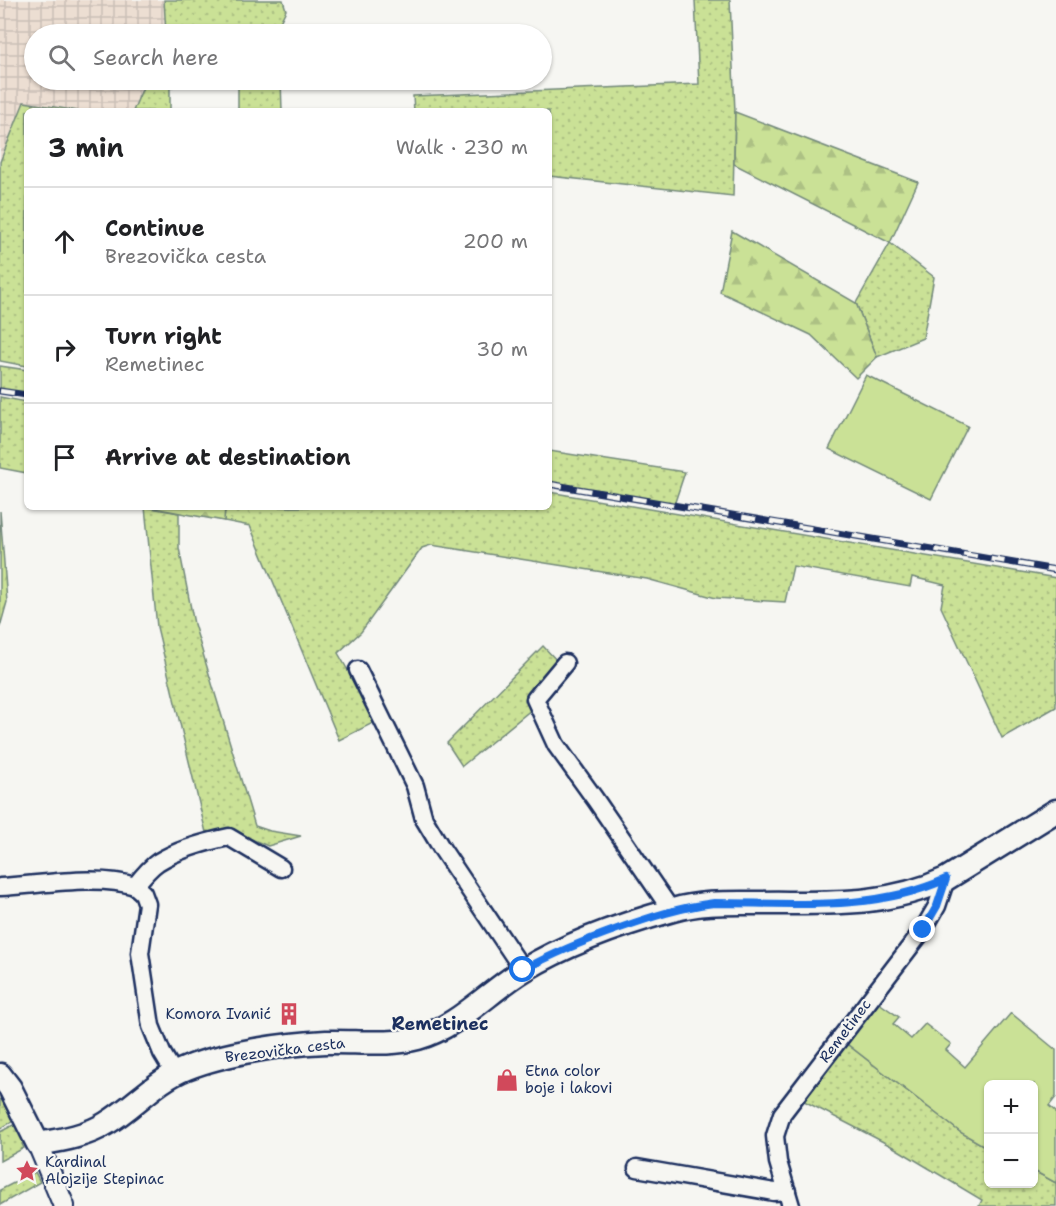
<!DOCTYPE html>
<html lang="en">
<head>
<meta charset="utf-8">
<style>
	:root { --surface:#fff; --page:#f6f6f6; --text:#202124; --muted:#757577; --line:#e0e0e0 }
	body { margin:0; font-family:"Shantell Sans",sans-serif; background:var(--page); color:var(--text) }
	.controls { position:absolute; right:18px; bottom:18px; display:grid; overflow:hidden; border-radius:9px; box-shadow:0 2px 4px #0004 }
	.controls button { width:54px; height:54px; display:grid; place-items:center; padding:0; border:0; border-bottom:2px solid var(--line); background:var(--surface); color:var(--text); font:30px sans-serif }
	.stop { position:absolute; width:18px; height:18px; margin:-14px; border:4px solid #1a73e8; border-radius:50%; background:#fff }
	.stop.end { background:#1a73e8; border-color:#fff; box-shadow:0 2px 6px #0008 }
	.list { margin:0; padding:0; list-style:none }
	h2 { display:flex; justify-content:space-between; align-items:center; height:78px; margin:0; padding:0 24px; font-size:26px }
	h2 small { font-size:20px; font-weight:400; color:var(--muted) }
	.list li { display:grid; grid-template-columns:39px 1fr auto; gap:18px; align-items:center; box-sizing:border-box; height:108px; padding:0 24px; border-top:2px solid var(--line) }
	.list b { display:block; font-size:22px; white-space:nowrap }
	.list p { margin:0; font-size:20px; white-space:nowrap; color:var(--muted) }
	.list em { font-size:20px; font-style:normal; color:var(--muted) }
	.icon { flex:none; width:33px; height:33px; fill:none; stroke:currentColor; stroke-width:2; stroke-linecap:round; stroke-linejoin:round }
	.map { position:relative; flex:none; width:1056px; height:1206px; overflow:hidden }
	.search { position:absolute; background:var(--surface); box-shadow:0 2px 4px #0004; left:24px; top:24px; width:528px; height:66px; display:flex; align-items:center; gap:15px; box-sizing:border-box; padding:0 21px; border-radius:33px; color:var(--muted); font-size:22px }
	.panel { position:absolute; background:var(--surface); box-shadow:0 2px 4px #0004; left:24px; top:108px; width:528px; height:402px; border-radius:9px }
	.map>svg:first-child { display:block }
	.industrial { fill:url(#industrial-grid) }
	.grass { fill:url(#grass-dots); stroke:#72887a; stroke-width:1.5 }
	.forest { fill:url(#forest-firs); stroke:#72887a; stroke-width:1.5 }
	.green { fill:#cae196; stroke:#72887a; stroke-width:1.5 }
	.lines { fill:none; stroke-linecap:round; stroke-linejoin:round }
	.minor-casing { stroke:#1b2f5e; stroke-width:21 }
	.tertiary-casing { stroke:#1b2f5e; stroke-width:24 }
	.secondary-casing { stroke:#1b2f5e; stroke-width:27 }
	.minor { stroke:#f6f6f2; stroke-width:16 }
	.tertiary { stroke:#f6f6f2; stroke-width:20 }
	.secondary { stroke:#f6f6f2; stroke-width:22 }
	.rail-casing { stroke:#1b2f5e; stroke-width:7 }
	.rail { stroke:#f6f6f2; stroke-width:4.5; stroke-dasharray:14; stroke-linecap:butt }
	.route { stroke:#1a73e8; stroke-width:8 }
	.labels { text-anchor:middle; stroke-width:4.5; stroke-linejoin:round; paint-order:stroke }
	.poi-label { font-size:15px; fill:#1b2f5e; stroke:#f6f6f2; text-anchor:start }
	.street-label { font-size:15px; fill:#1b2f5e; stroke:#f6f6f2 }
	.quarter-label { font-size:18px; font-weight:bold; fill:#1b2f5e; stroke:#f6f6f2 }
</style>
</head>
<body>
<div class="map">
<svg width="1056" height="1206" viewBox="0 0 1056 1206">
	<defs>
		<pattern id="industrial-grid" width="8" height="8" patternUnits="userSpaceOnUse" patternTransform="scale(1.5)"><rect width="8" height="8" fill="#ecded2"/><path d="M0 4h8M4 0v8" fill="none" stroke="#cabfb7"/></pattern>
		<pattern id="grass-dots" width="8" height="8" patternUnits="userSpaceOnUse" patternTransform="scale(1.5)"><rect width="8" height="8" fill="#cae196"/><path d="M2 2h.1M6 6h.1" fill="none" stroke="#adc184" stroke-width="1.8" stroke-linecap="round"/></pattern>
		<pattern id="forest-firs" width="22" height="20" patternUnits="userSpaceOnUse" patternTransform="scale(1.5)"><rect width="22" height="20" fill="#cae196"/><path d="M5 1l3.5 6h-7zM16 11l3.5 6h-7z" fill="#adc184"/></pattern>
	</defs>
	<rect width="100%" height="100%" fill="#f6f6f2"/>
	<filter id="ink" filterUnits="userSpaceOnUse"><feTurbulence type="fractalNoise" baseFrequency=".0167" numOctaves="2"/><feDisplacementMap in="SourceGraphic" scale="12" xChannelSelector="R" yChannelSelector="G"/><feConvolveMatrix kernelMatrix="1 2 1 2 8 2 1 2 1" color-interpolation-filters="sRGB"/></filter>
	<g filter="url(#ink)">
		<path class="industrial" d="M 0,0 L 164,0 L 166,34 L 34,34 L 34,80 L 146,80 L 133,111 L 78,111 L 24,102 L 0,162 Z"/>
		<g class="grass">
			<path d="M 164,0 L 283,0 L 286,10 L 278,26 L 279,34 L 238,34 L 238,28 L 201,34 L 166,34 Z"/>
			<path d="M 695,0 L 730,0 L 735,112 L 733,196 L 549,176 L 549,111 L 414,111 L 413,96 L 699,84 Z"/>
			<path d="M 146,80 L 185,80 L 170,88 L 170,111 L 133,111 Z"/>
			<path d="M 238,80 L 281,80 L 282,111 L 238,111 Z"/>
			<path d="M 24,102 L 78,111 L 27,111 L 27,366 L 0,361 L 0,162 Z"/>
			<path d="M 890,243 L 934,277 L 923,338 L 877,357 L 856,303 Z"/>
			<path d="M 0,366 L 27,370 L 27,395 L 0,391 Z"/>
			<path d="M 0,397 L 27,402 L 27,473 L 0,468 Z"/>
			<path d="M 549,451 L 685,472 L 674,505 L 549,484 Z"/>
			<path d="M 549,492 L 1056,578 L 1056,707 L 1002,738 L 941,607 L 945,585 L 912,577 L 910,587 L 793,566 L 785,602 L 716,598 L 647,579 L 431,545 L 422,548 L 361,632 L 338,653 L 377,721 L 339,740 L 250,526 L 224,521 L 225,507 L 549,507 Z"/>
			<path d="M 145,507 L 179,513 L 179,548 L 194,624 L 255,826 L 270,831 L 301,836 L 268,846 L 237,833 L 207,837 L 157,627 Z"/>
			<path d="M 543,646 L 560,664 L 532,709 L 462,766 L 447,743 Z"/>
			<path d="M 847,1044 L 960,1132 L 988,1148 L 988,1184 L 1034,1184 L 1034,1171 L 1056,1183 L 1056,1206 L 979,1206 L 982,1200 L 895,1148 L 804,1101 Z"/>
			<path d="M 0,1092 L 15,1120 L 0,1129 Z"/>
			<path d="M 17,1123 L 27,1142 L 22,1144 L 24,1148 L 0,1161 L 0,1132 Z"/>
			<path d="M 35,1172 L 40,1182 L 0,1205 L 0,1190 Z"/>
		</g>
		<g class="forest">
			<path d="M 735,112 L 918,182 L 890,243 L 734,164 Z"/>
			<path d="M 732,231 L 856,303 L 877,357 L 856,378 L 811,335 L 720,292 Z"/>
			<path d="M 148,507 L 225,507 L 224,521 Z"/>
			<path d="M 0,511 L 7,602 L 0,627 Z"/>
		</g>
		<g class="green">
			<path d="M 866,375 L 968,426 L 931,499 L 829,449 Z"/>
			<path d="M 879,1003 L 899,1017 L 893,1024 L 911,1039 L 925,1024 L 951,1044 L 946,1050 L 965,1067 L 1011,1013 L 1056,1050 L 1056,1097 L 1049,1106 L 1056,1112 L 1056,1183 L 1034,1171 L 1034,1084 L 988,1084 L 988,1148 L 960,1132 L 847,1044 Z"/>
		</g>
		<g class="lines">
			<g class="minor-casing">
				<g id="minor">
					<path d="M 565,663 L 535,699 L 556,745 L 595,799 L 671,910"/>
					<path d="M 358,670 L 415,786 L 424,819 L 442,849 L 523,970"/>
					<path d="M 135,886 L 143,893 L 147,904 L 140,953 L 151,1026 L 162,1053 L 174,1073"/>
					<path d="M 0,887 C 40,885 98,874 135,886 C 142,877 149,868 158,862 C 179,849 205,842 229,837 L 281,868"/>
					<path d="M 637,1168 L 774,1192 L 787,1191"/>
					<path d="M 791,1206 L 778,1162 L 775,1136 L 782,1114 L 923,930 L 937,906 L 946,879"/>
				</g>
			</g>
			<g class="tertiary-casing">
				<path id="tertiary" d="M 38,1144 L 64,1206"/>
			</g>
			<g class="secondary-casing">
				<path id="secondary" d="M 0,1075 L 10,1088 L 38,1144 C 61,1140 87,1136 107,1123 C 135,1106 156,1080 187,1068 C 224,1053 285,1044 326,1042 C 355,1041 389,1046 418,1038 C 458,1027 489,991 524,970 C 568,943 623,924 673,910 C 700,902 727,903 755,903 C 822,902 883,908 946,879 L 1056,811"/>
			</g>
			<use href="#minor" class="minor"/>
			<use href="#tertiary" class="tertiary"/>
			<use href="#secondary" class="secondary"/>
			<g class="rail-casing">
				<g id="rail">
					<path d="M 0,391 L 27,395"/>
					<path d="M 549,484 L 1056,570"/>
				</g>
			</g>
			<use href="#rail" class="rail"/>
		</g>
	</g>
	<g class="lines" filter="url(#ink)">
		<path class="route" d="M 523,970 C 554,953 586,940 620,928 C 651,917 681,907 714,903 C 791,903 874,912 946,879 L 937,906 L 923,930"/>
	</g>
	<defs>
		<g id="building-bare" transform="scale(1.8)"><path d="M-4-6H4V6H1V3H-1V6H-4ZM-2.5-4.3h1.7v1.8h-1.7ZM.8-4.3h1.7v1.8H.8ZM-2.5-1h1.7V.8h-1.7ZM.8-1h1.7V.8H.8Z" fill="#d1495b" stroke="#f6f6f2" stroke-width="2.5" paint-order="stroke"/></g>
		<g id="shop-bare" transform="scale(1.8)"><path d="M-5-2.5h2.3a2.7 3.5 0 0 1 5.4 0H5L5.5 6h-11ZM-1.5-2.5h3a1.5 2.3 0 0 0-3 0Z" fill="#d1495b" stroke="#f6f6f2" stroke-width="2.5" paint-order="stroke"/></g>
		<g id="sight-bare" transform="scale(1.8)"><path d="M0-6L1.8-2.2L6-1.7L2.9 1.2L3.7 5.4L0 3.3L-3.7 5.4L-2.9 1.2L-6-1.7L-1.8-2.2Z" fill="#d1495b" stroke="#f6f6f2" stroke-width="2.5" paint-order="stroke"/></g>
	</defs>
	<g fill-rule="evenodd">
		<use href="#building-bare" x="289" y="1014"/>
		<use href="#shop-bare" x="507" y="1080"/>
		<use href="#sight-bare" x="27" y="1171"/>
	</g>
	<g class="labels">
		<g class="poi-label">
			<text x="271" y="1019" text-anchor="end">Komora Ivanić</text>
			<text x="525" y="1076">Etna color<tspan x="525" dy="17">boje i lakovi</tspan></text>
			<text x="45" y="1167">Kardinal<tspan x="45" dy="17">Alojzije Stepinac</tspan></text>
		</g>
		<g class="street-label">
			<text transform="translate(845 1031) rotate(-53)" y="5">Remetinec</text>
			<text transform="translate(285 1050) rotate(-7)" y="5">Brezovička cesta</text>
		</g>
		<g class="quarter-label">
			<text x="440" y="1030">Remetinec</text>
		</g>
	</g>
</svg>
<div class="controls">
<button>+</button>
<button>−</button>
</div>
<div class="stop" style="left:523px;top:970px"></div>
<div class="stop end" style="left:923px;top:930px"></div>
<div class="search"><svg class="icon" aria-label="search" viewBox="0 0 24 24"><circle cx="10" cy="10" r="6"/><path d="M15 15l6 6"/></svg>Search here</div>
<section class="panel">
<h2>3 min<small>Walk · 230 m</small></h2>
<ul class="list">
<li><svg class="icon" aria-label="ahead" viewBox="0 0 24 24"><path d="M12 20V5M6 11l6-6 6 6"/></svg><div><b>Continue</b><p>Brezovička cesta</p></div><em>200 m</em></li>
<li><svg class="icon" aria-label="right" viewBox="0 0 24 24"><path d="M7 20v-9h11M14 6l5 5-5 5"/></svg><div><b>Turn right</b><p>Remetinec</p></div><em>30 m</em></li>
<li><svg class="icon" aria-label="arrive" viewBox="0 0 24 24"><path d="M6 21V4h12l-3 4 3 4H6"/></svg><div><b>Arrive at destination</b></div></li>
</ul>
</section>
</div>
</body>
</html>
